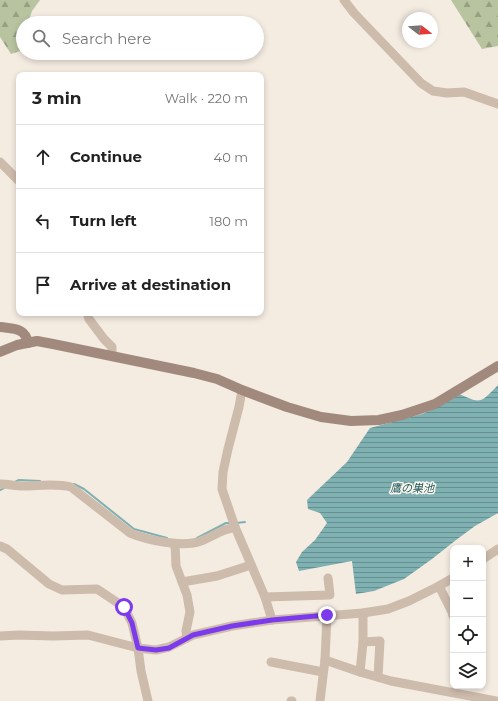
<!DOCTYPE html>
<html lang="en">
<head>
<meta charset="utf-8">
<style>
	:root { --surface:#fff; --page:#f6f6f6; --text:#222; --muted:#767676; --line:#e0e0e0 }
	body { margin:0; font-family:Montserrat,"Noto Sans JP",sans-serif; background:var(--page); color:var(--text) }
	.controls { position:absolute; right:12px; bottom:12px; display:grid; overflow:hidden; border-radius:8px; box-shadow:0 2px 6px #0003 }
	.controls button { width:36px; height:36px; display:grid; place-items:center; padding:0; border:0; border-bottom:1px solid var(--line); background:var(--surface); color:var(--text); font:20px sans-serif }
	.compass { position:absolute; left:402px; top:12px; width:36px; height:36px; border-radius:50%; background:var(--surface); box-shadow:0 2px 6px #0003; rotate:107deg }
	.stop { position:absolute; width:12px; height:12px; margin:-9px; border:3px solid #7c3aed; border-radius:50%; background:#fff }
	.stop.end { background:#7c3aed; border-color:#fff; box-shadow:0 1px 4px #0008 }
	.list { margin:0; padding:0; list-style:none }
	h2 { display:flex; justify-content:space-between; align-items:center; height:52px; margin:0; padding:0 16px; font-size:17px }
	h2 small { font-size:13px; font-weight:400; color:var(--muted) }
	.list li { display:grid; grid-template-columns:26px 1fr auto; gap:12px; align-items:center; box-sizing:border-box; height:64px; padding:0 16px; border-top:1px solid var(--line) }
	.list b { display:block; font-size:15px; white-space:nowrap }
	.list em { font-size:13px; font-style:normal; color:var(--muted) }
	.icon { flex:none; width:22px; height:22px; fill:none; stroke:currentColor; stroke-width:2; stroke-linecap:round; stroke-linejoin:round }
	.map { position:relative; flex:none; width:498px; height:701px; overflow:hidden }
	.search { position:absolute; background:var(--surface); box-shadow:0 2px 6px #0003; left:16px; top:16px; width:248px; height:44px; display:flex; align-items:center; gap:10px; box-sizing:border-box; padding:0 14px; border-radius:22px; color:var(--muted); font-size:15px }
	.panel { position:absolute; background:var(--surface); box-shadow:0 2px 6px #0003; left:16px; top:72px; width:248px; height:244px; border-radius:8px }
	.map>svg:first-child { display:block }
	.forest { fill:url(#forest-firs) }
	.water { fill:url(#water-rules) }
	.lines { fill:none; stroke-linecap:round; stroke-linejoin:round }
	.stream { stroke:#7fb0b2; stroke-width:2 }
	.street { stroke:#cdbbac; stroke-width:9 }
	.secondary { stroke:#a18a7d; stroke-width:10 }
	.route { stroke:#7c3aed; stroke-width:5 }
	.labels { text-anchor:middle; stroke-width:3; stroke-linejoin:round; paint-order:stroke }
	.water-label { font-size:11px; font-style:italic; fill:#1f5a5e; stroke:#fbf5ee }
</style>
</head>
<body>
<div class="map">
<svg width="498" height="701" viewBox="0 0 498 701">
	<defs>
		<pattern id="forest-firs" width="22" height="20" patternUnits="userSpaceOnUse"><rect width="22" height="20" fill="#b8c4a0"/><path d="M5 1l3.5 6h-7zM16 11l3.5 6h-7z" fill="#97a083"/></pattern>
		<pattern id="water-rules" width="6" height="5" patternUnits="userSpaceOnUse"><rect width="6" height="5" fill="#7fb0b2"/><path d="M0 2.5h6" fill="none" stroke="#699091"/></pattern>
	</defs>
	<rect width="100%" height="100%" fill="#f4ebe1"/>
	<g class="forest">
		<path d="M 0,0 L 40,0 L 32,11 L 28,23 L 23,23 L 23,41 L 20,51 L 11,54 L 0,37 Z"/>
		<path d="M 451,0 L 498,0 L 498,46 L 482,49 Z"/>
	</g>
	<path class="water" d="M 498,385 L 498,513 L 475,526 L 456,540 L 432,559 L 404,579 L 374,591 L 356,594 L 352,561 L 299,571 L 296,562 L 302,552 L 315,540 L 327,523 L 320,513 L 308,509 L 307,500 L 347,462 L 370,428 L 422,414 L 438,407 L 459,394 C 465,396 474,402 481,400 C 486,398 494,389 498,385 Z"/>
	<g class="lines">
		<g class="stream">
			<path d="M 15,482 L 19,480 L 40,481"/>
			<path d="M 74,484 L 84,489 L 134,529 L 167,538"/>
			<path d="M 0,490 L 4,488"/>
			<path d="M 236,523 L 245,522"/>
			<path d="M 197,538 L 226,523 L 232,523"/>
		</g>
		<g class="street">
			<path d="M 344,0 L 354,13 L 421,83 L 433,91 L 447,93 L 464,92 L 498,104"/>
			<path d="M 0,162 L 19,181"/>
			<path d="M 87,313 L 89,319 L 104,339 L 112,347 L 112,355"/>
			<path d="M 242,390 L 239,407 L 228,449 L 223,472 L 222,489 L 235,527 L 265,597 L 272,620"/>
			<path d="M 0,484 C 8,484 15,486 23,486 C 38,486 56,483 71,487 L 130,533 C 147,540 183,548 201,541 C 206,539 212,536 218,533 C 223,530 229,529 235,527"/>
			<path d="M 175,544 L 176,566 L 187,595 L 190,612 L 186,631 L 187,638"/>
			<path d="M 0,546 L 7,549 L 49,584 L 62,590 L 97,589 L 124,607 L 132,623 L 138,648 L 141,671 L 148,701"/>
			<path d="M 483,559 L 498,549"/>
			<path d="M 182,582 L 217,576 L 251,565"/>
			<path d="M 439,586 L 452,612 L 453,616"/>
			<path d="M 265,597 L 330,595 L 328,578"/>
			<path d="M 0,636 L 19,635 L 53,636 L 88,635 L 138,648 L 156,650 L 169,647 L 193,635 L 232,626 L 272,620 L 363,613 L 388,609 L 409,601 L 439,586 L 453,578"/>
			<path d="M 363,642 L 380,641 L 378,677"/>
			<path d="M 325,660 L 360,672 L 391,681 L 496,701"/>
			<path d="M 271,662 L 323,672"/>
			<path d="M 360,672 L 363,642 L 363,613"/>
			<path d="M 291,701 L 292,701"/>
			<path d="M 320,701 L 325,660 L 327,615"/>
		</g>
		<g class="secondary">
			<path d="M 0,327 C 13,329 25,327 28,343"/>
			<path d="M 0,352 L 17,345 L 37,341 L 53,344 L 194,373 L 217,379 L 242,390 L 287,407 L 321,417 L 351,421 L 379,420 L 402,415 L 435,404 L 498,366"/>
		</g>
	</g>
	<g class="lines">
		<path class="route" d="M 124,607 L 132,623 L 138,648 L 156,650 L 169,648 L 193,635 L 232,626 L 272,620 L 327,615"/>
	</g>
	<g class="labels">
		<g class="water-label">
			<text x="412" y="492">鷹の巣池</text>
		</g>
	</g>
</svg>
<div class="controls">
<button>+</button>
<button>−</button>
<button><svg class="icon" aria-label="locate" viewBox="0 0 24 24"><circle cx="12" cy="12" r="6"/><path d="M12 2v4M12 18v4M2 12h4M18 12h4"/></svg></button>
<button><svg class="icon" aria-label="layers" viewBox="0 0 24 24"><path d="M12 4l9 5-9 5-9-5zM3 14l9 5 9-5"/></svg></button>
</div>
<svg class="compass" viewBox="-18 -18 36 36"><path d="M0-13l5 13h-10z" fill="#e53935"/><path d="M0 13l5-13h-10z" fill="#767676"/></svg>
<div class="stop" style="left:124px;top:607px"></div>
<div class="stop end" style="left:327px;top:615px"></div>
<div class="search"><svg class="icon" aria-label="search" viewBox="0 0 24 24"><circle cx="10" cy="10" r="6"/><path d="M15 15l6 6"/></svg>Search here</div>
<section class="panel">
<h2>3 min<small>Walk · 220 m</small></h2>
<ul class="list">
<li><svg class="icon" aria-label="ahead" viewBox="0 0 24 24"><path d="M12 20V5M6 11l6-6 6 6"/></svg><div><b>Continue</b></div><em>40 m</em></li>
<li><svg class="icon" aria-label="left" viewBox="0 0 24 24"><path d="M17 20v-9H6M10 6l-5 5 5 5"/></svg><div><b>Turn left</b></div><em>180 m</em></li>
<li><svg class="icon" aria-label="arrive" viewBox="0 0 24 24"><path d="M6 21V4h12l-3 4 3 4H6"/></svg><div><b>Arrive at destination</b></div></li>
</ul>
</section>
</div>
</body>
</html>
